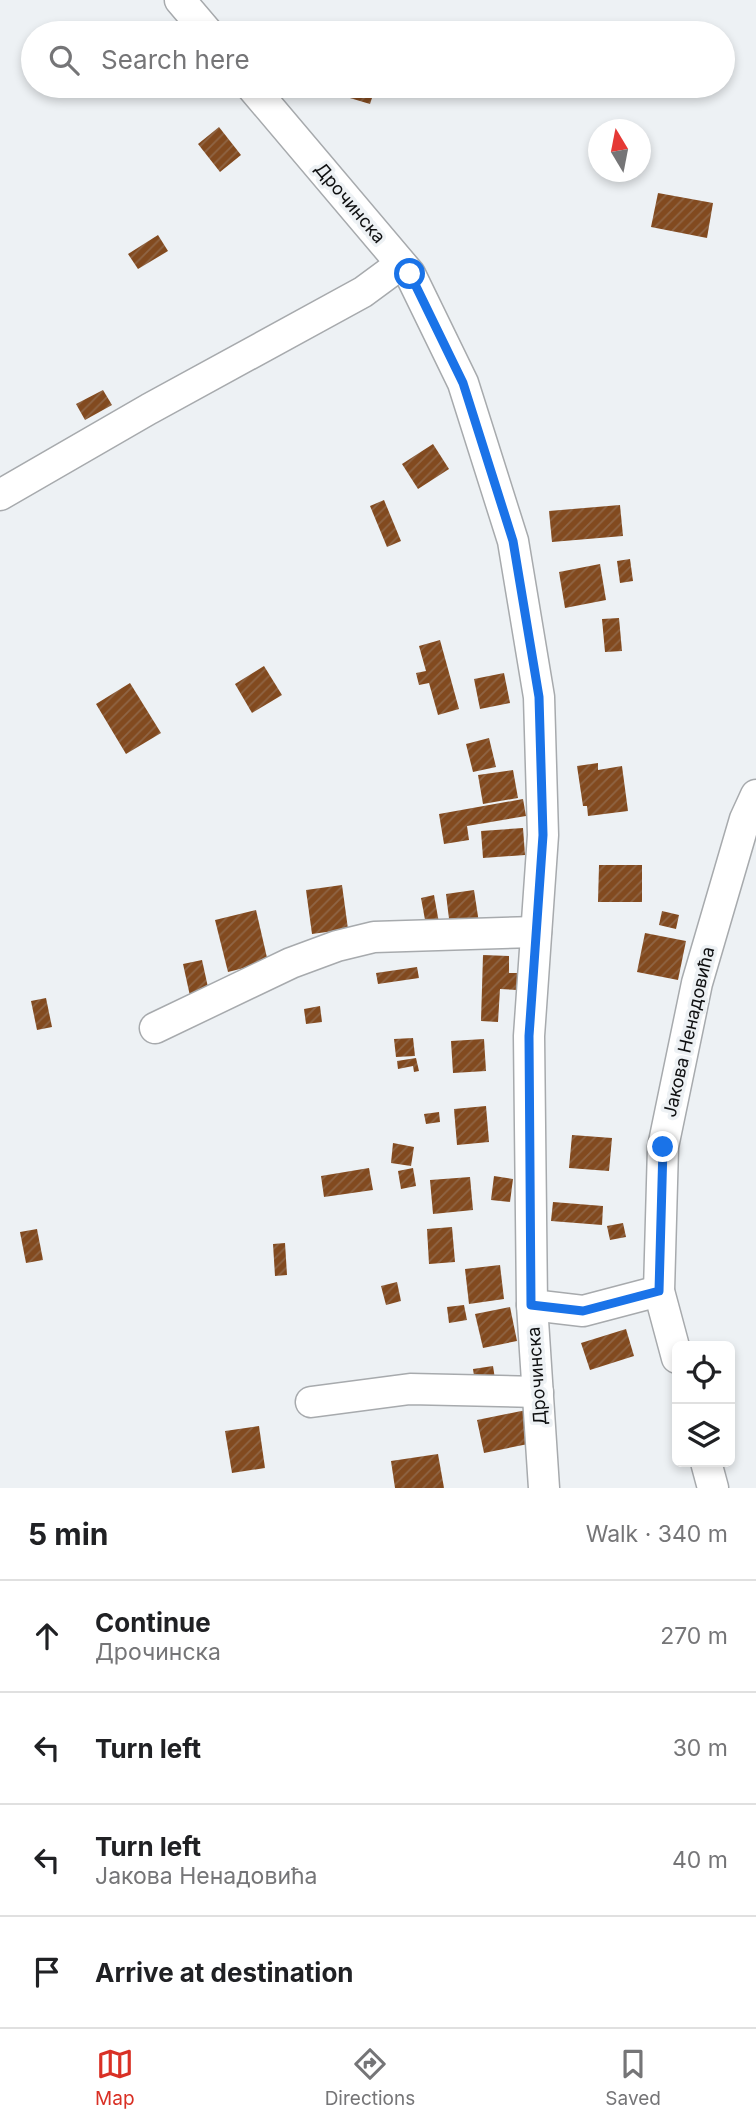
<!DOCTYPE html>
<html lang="en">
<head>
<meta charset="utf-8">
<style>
	:root { --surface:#fff; --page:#f6f6f6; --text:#202124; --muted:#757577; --line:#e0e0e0; --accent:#d93025 }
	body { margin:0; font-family:Inter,sans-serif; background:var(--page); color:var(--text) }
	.controls { position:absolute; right:21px; bottom:21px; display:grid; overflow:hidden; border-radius:10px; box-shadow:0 4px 10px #0003 }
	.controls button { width:63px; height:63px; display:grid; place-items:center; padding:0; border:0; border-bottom:2px solid var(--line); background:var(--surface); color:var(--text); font:35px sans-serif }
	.compass { position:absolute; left:588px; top:119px; width:63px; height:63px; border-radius:50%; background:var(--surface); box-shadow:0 4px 10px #0003; rotate:350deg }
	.stop { position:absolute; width:21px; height:21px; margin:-16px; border:5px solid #1a73e8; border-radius:50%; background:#fff }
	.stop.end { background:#1a73e8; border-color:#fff; box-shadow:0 2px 7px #0008 }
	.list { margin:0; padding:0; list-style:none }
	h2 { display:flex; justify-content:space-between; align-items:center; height:91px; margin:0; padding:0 28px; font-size:30px }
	h2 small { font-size:23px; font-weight:400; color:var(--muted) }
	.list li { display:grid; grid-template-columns:46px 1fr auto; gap:21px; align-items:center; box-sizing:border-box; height:112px; padding:0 28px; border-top:2px solid var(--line) }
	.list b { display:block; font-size:26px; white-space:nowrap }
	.list p { margin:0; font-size:23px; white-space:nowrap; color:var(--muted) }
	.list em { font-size:23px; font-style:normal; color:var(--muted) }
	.icon { flex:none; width:38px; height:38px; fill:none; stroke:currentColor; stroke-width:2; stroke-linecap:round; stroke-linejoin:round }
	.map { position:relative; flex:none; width:756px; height:1488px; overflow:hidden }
	.search { position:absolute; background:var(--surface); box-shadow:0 4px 10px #0003; left:21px; right:21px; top:21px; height:77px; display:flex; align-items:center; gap:18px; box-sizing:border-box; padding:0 24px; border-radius:38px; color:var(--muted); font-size:26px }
	.sheet { height:539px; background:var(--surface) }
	nav { display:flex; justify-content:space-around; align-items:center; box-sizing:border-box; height:98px; border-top:2px solid var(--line); background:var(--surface); font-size:19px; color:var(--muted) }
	nav a { display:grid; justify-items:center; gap:4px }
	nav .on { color:var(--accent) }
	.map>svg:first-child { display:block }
	.building { fill:url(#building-hatch) }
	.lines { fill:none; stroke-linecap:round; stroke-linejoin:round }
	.minor-casing { stroke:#a7aaad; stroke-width:33 }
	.minor { stroke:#fff; stroke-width:30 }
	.route { stroke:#1a73e8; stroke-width:9 }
	.labels { text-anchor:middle; stroke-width:7; stroke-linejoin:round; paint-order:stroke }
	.street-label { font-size:18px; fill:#0f1011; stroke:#edf1f4 }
</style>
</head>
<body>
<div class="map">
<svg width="756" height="1488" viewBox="0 0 756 1488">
	<defs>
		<pattern id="building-hatch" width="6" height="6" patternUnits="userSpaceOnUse" patternTransform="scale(1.75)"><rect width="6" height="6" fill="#824a1f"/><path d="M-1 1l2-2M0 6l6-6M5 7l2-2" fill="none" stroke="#8f6545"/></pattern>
	</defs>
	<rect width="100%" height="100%" fill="#edf1f4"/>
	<g class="building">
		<path d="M 324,86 L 376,86 L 370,104 L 323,90 Z"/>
		<path d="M 219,127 L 241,155 L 220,172 L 198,144 Z"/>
		<path d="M 658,193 L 713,203 L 707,238 L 651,227 Z"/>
		<path d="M 158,235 L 168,251 L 138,269 L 128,254 Z"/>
		<path d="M 103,390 L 112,405 L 85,420 L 76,404 Z"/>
		<path d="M 433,444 L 449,469 L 418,489 L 402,464 Z"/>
		<path d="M 384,500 L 401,541 L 387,547 L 370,506 Z"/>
		<path d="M 620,505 L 623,536 L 552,542 L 549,511 Z"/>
		<path d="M 630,559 L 633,581 L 620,583 L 617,561 Z"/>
		<path d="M 600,564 L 606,600 L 565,608 L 559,572 Z"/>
		<path d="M 619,618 L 622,651 L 605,652 L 602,619 Z"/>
		<path d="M 440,640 L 459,709 L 438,715 L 429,683 L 419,685 L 416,673 L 426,671 L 419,646 Z"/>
		<path d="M 264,666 L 282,695 L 252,713 L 235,684 Z"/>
		<path d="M 504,673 L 510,703 L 480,709 L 474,679 Z"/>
		<path d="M 130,683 L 161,733 L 126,754 L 96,704 Z"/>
		<path d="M 489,738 L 496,767 L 473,772 L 466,744 Z"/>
		<path d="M 598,763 L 598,770 L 622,766 L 628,811 L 588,816 L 587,806 L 583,806 L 577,766 Z"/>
		<path d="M 513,770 L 518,798 L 483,804 L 478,775 Z"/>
		<path d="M 523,799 L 526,816 L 467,826 L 469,840 L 444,844 L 439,814 Z"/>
		<path d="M 523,828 L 525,855 L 483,858 L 481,831 Z"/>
		<path d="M 599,865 L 642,865 L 642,902 L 598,902 Z"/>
		<path d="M 342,885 L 348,929 L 312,934 L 306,890 Z"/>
		<path d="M 474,890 L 479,923 L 450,927 L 446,894 Z"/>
		<path d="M 434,895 L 439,923 L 426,925 L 421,898 Z"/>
		<path d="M 256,910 L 268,962 L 228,972 L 215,920 Z"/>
		<path d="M 662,911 L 679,915 L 676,929 L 659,925 Z"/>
		<path d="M 645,933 L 686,941 L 678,980 L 637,972 Z"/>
		<path d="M 483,955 L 509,956 L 509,973 L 518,973 L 517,990 L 500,989 L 498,1022 L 481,1021 Z"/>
		<path d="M 202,960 L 209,992 L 190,996 L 183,964 Z"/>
		<path d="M 417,967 L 419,978 L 378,984 L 376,973 Z"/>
		<path d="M 46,998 L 52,1027 L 37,1030 L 31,1001 Z"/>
		<path d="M 320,1006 L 322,1022 L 306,1024 L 304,1009 Z"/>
		<path d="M 413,1038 L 415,1056 L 396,1057 L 394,1039 Z"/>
		<path d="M 484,1039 L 486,1071 L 453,1073 L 451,1041 Z"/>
		<path d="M 416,1058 L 419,1071 L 414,1072 L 413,1066 L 398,1069 L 397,1061 Z"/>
		<path d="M 486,1106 L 489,1142 L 457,1145 L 454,1109 Z"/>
		<path d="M 439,1112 L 440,1122 L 426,1124 L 424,1114 Z"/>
		<path d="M 572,1135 L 612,1138 L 609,1171 L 569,1168 Z"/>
		<path d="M 393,1143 L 414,1147 L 411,1166 L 391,1163 Z"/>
		<path d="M 369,1168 L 373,1190 L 324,1197 L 321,1176 Z"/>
		<path d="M 413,1168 L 416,1186 L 401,1189 L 398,1171 Z"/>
		<path d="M 494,1176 L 513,1179 L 510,1202 L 491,1200 Z"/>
		<path d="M 470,1177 L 473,1210 L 433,1214 L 430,1180 Z"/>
		<path d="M 553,1202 L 603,1206 L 602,1225 L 551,1221 Z"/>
		<path d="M 623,1223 L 626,1237 L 610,1240 L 607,1226 Z"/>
		<path d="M 452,1227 L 455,1262 L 429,1264 L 427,1229 Z"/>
		<path d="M 37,1229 L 43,1260 L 26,1263 L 20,1232 Z"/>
		<path d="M 285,1243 L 287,1275 L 275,1276 L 273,1244 Z"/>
		<path d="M 500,1265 L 504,1299 L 469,1304 L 465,1269 Z"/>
		<path d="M 397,1282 L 401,1301 L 386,1305 L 381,1286 Z"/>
		<path d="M 464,1305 L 467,1320 L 449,1323 L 447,1307 Z"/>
		<path d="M 510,1307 L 517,1341 L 483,1348 L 475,1314 Z"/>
		<path d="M 626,1329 L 634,1356 L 590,1370 L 581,1343 Z"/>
		<path d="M 493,1366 L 495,1379 L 475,1382 L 473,1369 Z"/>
		<path d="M 531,1409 L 538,1442 L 484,1453 L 477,1420 Z"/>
		<path d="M 259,1426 L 265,1468 L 232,1473 L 225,1431 Z"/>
		<path d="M 438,1454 L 444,1488 L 395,1488 L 391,1461 Z"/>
	</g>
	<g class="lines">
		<g class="minor-casing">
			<g id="minor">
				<path d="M 180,0 L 208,33"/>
				<path d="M 251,86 L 410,274 L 463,383 L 513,541 L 539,697 L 543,835 L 529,1036 L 532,1305 L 544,1488"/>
				<path d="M 0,495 L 149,409 L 363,292 L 401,264"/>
				<path d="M 155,1028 L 291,963 L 337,946 L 374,937 L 536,932"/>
				<path d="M 532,1305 L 583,1311 L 659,1291"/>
				<path d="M 677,1358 L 659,1291 L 663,1147 L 697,983 L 745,819 L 756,795"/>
				<path d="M 311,1402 L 410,1389 L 538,1392"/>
				<path d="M 706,1462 L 713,1488"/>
			</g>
		</g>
		<use href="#minor" class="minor"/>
	</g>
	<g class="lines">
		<path class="route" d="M 410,274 L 463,383 L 513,541 L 539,697 L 543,835 L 529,1036 L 531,1305 L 583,1311 L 659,1291 L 663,1147"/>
	</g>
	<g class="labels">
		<g class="street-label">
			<text transform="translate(350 203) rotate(50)" y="6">Дрочинска</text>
			<text transform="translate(689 1032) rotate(-77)" y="6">Јакова Ненадовића</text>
			<text transform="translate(537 1376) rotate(-94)" y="6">Дрочинска</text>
		</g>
	</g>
</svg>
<div class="controls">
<button><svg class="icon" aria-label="locate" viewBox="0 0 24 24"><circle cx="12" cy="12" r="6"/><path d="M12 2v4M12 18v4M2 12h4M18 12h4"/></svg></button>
<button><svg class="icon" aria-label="layers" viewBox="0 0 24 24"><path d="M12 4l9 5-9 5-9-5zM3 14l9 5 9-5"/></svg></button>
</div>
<svg class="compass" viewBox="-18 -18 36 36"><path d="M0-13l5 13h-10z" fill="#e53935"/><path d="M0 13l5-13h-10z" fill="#757577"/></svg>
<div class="stop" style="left:410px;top:274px"></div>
<div class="stop end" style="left:663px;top:1147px"></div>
<div class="search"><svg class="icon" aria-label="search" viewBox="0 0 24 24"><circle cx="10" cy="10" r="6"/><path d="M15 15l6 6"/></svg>Search here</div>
</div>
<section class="sheet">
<h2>5 min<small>Walk · 340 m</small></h2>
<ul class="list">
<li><svg class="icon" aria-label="ahead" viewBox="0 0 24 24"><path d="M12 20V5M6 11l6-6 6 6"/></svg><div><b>Continue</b><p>Дрочинска</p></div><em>270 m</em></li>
<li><svg class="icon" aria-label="left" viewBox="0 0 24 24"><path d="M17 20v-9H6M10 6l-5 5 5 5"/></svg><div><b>Turn left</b></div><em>30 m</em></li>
<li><svg class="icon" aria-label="left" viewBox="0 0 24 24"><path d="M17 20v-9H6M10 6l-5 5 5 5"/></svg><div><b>Turn left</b><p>Јакова Ненадовића</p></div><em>40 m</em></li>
<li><svg class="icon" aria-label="arrive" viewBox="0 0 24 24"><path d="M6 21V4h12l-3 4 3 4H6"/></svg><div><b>Arrive at destination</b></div></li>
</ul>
</section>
<nav>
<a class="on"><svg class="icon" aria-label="map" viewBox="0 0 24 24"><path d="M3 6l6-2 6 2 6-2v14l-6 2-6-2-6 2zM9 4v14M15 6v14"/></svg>Map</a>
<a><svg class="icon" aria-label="directions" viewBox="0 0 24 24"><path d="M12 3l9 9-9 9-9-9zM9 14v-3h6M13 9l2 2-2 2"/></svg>Directions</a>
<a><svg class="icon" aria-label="saved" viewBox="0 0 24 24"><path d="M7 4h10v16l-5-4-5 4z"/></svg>Saved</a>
</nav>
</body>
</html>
